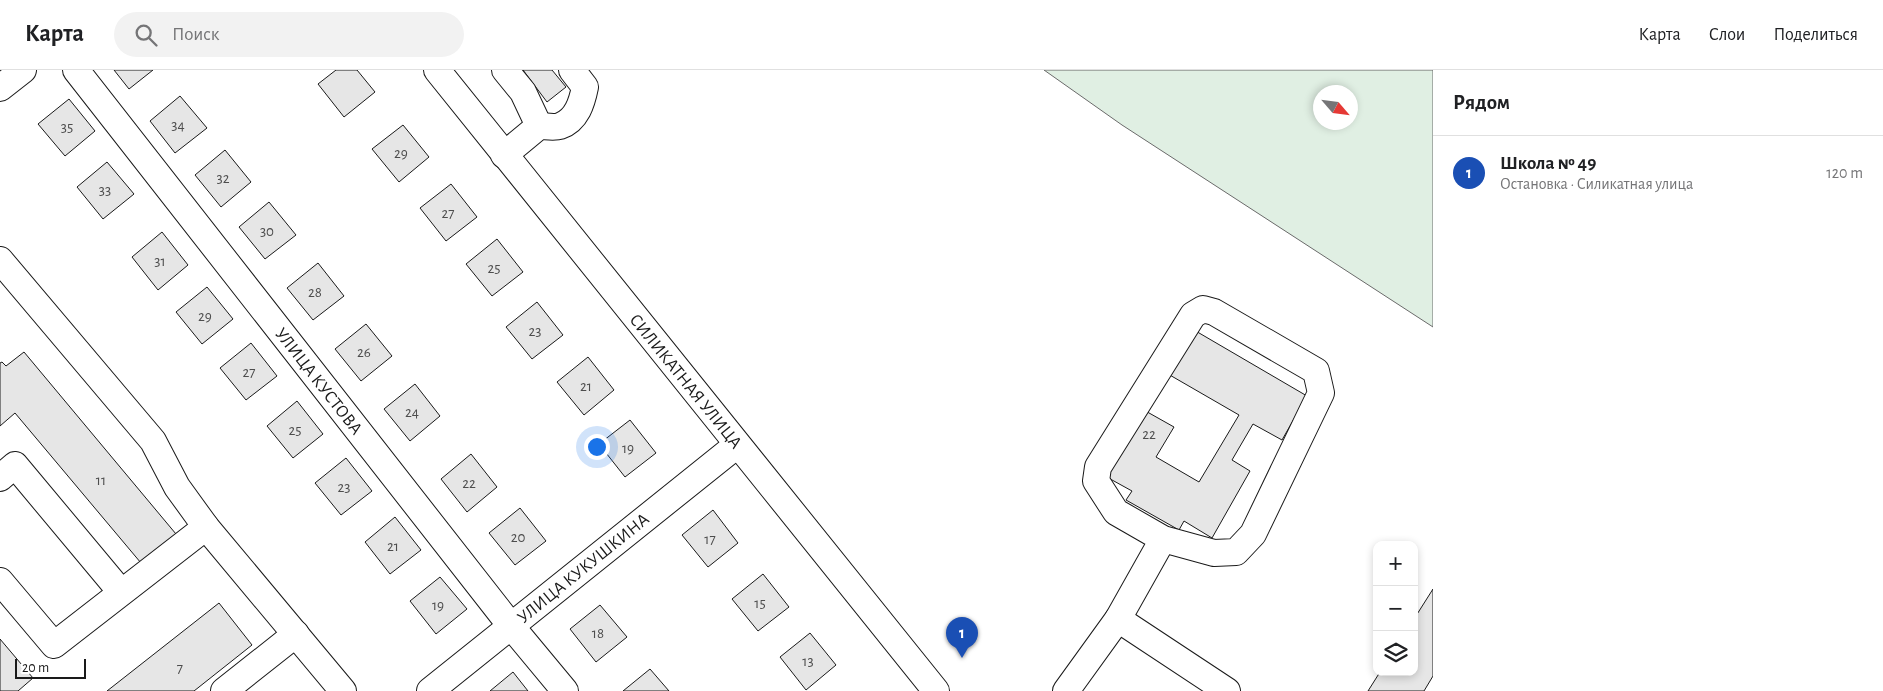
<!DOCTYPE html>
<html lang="ru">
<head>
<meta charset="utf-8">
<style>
	:root { --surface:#fff; --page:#f2f2f2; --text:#202124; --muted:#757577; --line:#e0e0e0; --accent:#c62828 }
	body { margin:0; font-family:"Alegreya Sans",sans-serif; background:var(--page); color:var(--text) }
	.controls { position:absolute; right:15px; bottom:15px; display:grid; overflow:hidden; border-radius:10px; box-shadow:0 2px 8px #0003 }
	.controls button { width:45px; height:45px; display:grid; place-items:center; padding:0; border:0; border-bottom:1px solid var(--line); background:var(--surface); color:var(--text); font:25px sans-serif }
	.compass { position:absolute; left:1313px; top:15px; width:45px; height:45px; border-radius:50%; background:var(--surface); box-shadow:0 2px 8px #0003; rotate:118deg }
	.scale { position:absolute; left:15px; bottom:12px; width:71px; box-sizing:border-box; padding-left:5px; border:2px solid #1a1a1a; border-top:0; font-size:14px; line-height:18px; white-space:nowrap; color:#1a1a1a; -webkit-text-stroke:4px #fff; paint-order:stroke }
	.you { position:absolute; left:596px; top:376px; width:18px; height:18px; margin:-12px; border:4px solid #fff; border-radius:50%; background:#1a73e8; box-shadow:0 0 0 8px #1a73e833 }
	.badge { display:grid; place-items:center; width:32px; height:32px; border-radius:50%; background:var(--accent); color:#fff; font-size:16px; font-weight:700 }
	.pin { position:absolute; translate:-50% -41px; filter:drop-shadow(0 1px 2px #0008) }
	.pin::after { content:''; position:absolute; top:26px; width:18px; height:15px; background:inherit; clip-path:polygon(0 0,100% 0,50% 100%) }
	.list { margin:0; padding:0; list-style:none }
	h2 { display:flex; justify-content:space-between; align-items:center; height:65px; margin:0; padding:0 20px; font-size:21px }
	h2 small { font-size:16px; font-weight:400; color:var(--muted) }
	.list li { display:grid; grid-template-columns:32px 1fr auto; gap:15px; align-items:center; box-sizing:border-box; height:75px; padding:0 20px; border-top:1px solid var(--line) }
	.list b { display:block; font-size:19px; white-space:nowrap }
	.list p { margin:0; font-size:16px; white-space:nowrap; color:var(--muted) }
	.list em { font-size:16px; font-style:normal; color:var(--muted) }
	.icon { flex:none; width:28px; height:28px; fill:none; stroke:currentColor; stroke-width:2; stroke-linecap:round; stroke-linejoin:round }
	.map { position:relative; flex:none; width:1433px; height:621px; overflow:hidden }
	header { display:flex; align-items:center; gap:30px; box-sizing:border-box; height:70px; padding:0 25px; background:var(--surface); border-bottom:1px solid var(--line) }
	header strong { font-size:24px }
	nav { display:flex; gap:28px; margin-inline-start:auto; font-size:18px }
	.search { width:350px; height:45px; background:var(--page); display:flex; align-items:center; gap:12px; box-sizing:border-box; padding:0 18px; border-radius:28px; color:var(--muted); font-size:19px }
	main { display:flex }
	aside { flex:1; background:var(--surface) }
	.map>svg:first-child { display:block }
	.green { fill:#e0efe3; stroke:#6a6a6a; fill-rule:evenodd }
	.building { fill:#e6e6e6; stroke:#1a1a1a }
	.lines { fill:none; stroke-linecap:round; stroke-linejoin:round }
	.minor-casing { stroke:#1a1a1a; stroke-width:28 }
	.minor { stroke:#fff; stroke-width:26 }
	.labels { text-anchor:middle; stroke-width:4; stroke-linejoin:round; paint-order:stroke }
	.number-label { font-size:15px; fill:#4d4d4d }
	.street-label { font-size:18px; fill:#1a1a1a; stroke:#fff }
</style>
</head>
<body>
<header>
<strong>Карта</strong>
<div class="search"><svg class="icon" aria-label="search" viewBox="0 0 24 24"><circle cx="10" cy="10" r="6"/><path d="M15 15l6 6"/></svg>Поиск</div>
<nav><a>Карта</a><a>Слои</a><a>Поделиться</a></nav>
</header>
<main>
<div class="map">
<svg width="1433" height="621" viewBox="0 0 1433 621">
	<rect width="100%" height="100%" fill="#fff"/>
	<path class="green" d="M 1044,0 L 1433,0 L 1433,257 L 1122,55 ZM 1320,22 L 1350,22 L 1350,52 L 1320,52 Z"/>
	<g class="building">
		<path d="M 114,0 L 153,0 L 129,19 Z"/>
		<path d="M 336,0 L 357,0 L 375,22 L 344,47 L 318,14 Z"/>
		<path d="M 523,0 L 552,0 L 566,17 L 547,32 Z"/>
		<path d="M 180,26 L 207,58 L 175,83 L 150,51 Z"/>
		<path d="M 69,29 L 95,61 L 65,86 L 38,54 Z"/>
		<path d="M 403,55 L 429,87 L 399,112 L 372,79 Z"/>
		<path d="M 225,80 L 251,112 L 221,137 L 195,105 Z"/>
		<path d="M 107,92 L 134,124 L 103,149 L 77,117 Z"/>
		<path d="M 451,114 L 477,147 L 446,171 L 420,138 Z"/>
		<path d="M 269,132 L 296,165 L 265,189 L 239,157 Z"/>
		<path d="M 162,162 L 188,195 L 158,220 L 132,187 Z"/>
		<path d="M 497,169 L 523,202 L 492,226 L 466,194 Z"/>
		<path d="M 318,193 L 344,226 L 313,250 L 287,218 Z"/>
		<path d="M 207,217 L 233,249 L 202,274 L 176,242 Z"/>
		<path d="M 537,232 L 563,265 L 532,289 L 506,257 Z"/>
		<path d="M 366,254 L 392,286 L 361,311 L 335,279 Z"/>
		<path d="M 1194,260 L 1307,326 L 1282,370 L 1253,354 L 1232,390 L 1250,401 L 1212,468 L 1184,451 L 1179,460 L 1126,430 L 1132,421 L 1103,405 L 1142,339 L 1174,357 L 1156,387 L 1199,412 L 1239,345 L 1168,304 Z"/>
		<path d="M 251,273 L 277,306 L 246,330 L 220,298 Z"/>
		<path d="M 24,282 L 176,464 L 141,493 L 15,343 L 0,356 L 0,293 L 2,292 L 6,296 Z"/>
		<path d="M 588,287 L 614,320 L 584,345 L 557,312 Z"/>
		<path d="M 415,314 L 440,346 L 410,371 L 384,339 Z"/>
		<path d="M 297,331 L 323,364 L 293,388 L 267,356 Z"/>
		<path d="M 630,350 L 656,383 L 625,407 L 599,374 Z"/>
		<path d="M 471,384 L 497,417 L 467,442 L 441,409 Z"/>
		<path d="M 346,388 L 372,421 L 341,445 L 315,413 Z"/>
		<path d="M 520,438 L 546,471 L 515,495 L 489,463 Z"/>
		<path d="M 713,440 L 738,473 L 708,497 L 682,465 Z"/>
		<path d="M 395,447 L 421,480 L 390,504 L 365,472 Z"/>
		<path d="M 763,504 L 789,537 L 758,561 L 732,529 Z"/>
		<path d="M 440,507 L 467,539 L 436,564 L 410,531 Z"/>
		<path d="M 1433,519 L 1433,606 L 1424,621 L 1368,621 L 1380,602 L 1414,602 L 1414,549 Z"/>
		<path d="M 219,533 L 252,575 L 194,621 L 107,621 Z"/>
		<path d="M 600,535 L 627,567 L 596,592 L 570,559 Z"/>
		<path d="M 810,563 L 836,595 L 806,620 L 780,587 Z"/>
		<path d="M 0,569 L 33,608 L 18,621 L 0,621 Z"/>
		<path d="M 650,599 L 669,621 L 623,621 Z"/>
		<path d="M 513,602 L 528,621 L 490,621 Z"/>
	</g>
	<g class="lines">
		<g class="minor-casing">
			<g id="minor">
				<path d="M 76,0 L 511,556 L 565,621"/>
				<path d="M 437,0 L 936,621"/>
				<path d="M 505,0 L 523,22 L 539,56"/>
				<path d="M 0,18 L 23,0"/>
				<path d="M 504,85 L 539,56 C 545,56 554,58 560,56 C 577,50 582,32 585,17 L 572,0"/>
				<path d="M 0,190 L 153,371 L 177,417 L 206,457 L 343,621"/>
				<path d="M 0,408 L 15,395 L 121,522"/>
				<path d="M 0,511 L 54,575 L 206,457"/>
				<path d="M 1118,549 L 1163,469 L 1214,483 L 1236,482 L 1253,464 L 1321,323 L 1316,301 L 1214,242 L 1203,239 L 1193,245 L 1098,397 L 1096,411 L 1116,442 L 1163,469"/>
				<path d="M 224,621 L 296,564"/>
				<path d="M 430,621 L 737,375"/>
				<path d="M 1066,621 L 1118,549 L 1227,621"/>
			</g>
		</g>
		<use href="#minor" class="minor"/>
	</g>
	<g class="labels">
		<g class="number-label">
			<text x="178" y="60">34</text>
			<text x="67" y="62">35</text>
			<text x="401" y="88">29</text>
			<text x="223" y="113">32</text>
			<text x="105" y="125">33</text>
			<text x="448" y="148">27</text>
			<text x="267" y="166">30</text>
			<text x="160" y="196">31</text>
			<text x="494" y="203">25</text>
			<text x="315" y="227">28</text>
			<text x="205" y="251">29</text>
			<text x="535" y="266">23</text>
			<text x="364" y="287">26</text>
			<text x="249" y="307">27</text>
			<text x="586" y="321">21</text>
			<text x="412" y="347">24</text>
			<text x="295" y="365">25</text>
			<text x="1149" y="369">22</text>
			<text x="628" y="383">19</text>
			<text x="101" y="415">11</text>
			<text x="469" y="418">22</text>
			<text x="344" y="422">23</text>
			<text x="518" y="472">20</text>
			<text x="710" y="474">17</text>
			<text x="393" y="481">21</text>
			<text x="760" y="538">15</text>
			<text x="438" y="540">19</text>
			<text x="598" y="568">18</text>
			<text x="808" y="596">13</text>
			<text x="180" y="603">7</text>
		</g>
		<g class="street-label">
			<text transform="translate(319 311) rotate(52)" y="6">УЛИЦА КУСТОВА</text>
			<text transform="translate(686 311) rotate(51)" y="6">СИЛИКАТНАЯ УЛИЦА</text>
			<text transform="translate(583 498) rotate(-39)" y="6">УЛИЦА КУКУШКИНА</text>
		</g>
	</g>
</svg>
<div class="controls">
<button>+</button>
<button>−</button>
<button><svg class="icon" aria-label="layers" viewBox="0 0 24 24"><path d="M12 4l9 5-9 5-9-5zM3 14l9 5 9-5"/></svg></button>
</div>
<svg class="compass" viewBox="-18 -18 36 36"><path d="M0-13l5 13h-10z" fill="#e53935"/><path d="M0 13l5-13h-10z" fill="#757577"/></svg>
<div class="scale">20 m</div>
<div class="you"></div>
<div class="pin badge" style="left:962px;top:588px;background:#1a4fb4">1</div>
</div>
<aside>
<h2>Рядом<small></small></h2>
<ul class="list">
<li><span class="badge" style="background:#1a4fb4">1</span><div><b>Школа № 49</b><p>Остановка · Силикатная улица</p></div><em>120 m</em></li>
</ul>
</aside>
</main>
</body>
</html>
